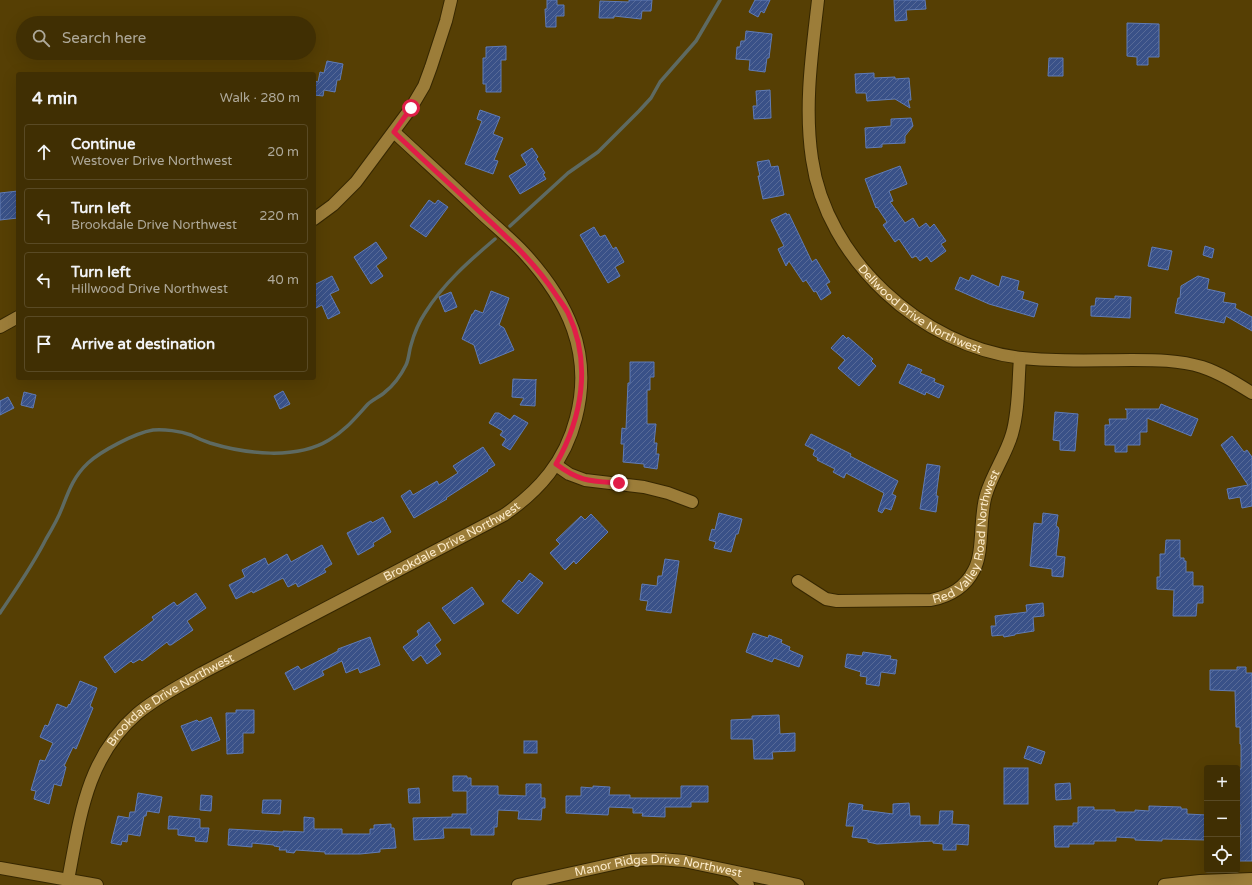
<!DOCTYPE html>
<html lang="en">
<head>
<meta charset="utf-8">
<style>
	:root { --surface:#402f03; --page:#4b3b12; --text:#f1f3f6; --muted:#aea99a; --line:#594a25 }
	body { margin:0; font-family:"Varela Round",sans-serif; background:var(--page); color:var(--text) }
	.controls { position:absolute; right:12px; bottom:12px; display:grid; overflow:hidden; border-radius:4px; box-shadow:0 4px 16px #0002 }
	.controls button { width:36px; height:36px; display:grid; place-items:center; padding:0; border:0; border-bottom:1px solid var(--line); background:var(--surface); color:var(--text); font:20px sans-serif }
	.stop { position:absolute; width:12px; height:12px; margin:-9px; border:3px solid #e11d48; border-radius:50%; background:#fff }
	.stop.end { background:#e11d48; border-color:#fff; box-shadow:0 1px 4px #0008 }
	.list { margin:0; padding:0; list-style:none }
	h2 { display:flex; justify-content:space-between; align-items:center; height:52px; margin:0; padding:0 16px; font-size:17px }
	h2 small { font-size:13px; font-weight:400; color:var(--muted) }
	.list li { display:grid; grid-template-columns:26px 1fr auto; gap:12px; align-items:center; box-sizing:border-box; height:56px; margin:0 8px 8px; padding:0 8px; border:1px solid var(--line); border-radius:4px }
	.list b { display:block; font-size:15px; white-space:nowrap }
	.list p { margin:0; font-size:13px; white-space:nowrap; color:var(--muted) }
	.list em { font-size:13px; font-style:normal; color:var(--muted) }
	.icon { flex:none; width:22px; height:22px; fill:none; stroke:currentColor; stroke-width:2; stroke-linecap:round; stroke-linejoin:round }
	.map { position:relative; flex:none; width:1252px; height:885px; overflow:hidden }
	.search { position:absolute; background:var(--surface); box-shadow:0 4px 16px #0002; left:16px; top:16px; width:300px; height:44px; display:flex; align-items:center; gap:10px; box-sizing:border-box; padding:0 14px; border-radius:22px; color:var(--muted); font-size:15px }
	.panel { position:absolute; background:var(--surface); box-shadow:0 4px 16px #0002; left:16px; top:72px; width:300px; height:308px; border-radius:4px }
	.map>svg:first-child { display:block }
	.lines { fill:none; stroke-linecap:round; stroke-linejoin:round }
	.stream { stroke:#5e6a62; stroke-width:3.5 }
	.building { fill:url(#building-hatch); stroke:#617cb6 }
	.street-casing { stroke:#362701; stroke-width:14 }
	.street { stroke:#9c7d39; stroke-width:12 }
	.route { stroke:#e11d48; stroke-width:5 }
	.labels { text-anchor:middle; stroke-width:3; stroke-linejoin:round; paint-order:stroke }
	.street-label { font-size:12px; fill:#fcebca; stroke:#463611 }
</style>
</head>
<body>
<div class="map">
<svg width="1252" height="885" viewBox="0 0 1252 885">
	<defs>
		<pattern id="building-hatch" width="6" height="6" patternUnits="userSpaceOnUse"><rect width="6" height="6" fill="#395188"/><path d="M-1 1l2-2M0 6l6-6M5 7l2-2" fill="none" stroke="#576a97"/></pattern>
	</defs>
	<rect width="100%" height="100%" fill="#563f04"/>
	<g class="lines">
		<g class="stream">
			<path d="M 510,226 L 568,173 L 598,152 L 639,111 L 651,98 L 660,82 L 696,41 L 720,0"/>
			<path d="M 0,613 C 16,589 33,565 46,539 C 52,529 58,519 62,508 C 69,490 74,476 88,463 C 101,451 135,433 153,430 C 164,429 180,431 191,435 C 197,438 204,441 210,443 C 246,454 296,460 329,440 C 345,431 356,417 368,404 C 373,399 380,397 385,392 C 394,385 401,375 406,365 C 409,359 409,351 411,345 C 414,334 419,322 425,313 C 443,284 469,261 495,239"/>
		</g>
	</g>
	<g class="building">
		<path d="M 547,0 L 557,0 L 557,5 L 564,5 L 564,16 L 556,16 L 556,27 L 546,27 L 545,9 L 547,9 Z"/>
		<path d="M 629,0 L 652,0 L 651,11 L 642,11 L 641,19 L 614,16 L 614,18 L 599,18 L 600,1 L 629,2 Z"/>
		<path d="M 755,0 L 770,0 L 764,13 L 761,11 L 758,17 L 749,12 Z"/>
		<path d="M 894,0 L 925,0 L 926,9 L 906,10 L 907,20 L 895,21 Z"/>
		<path d="M 1127,23 L 1159,24 L 1159,57 L 1148,57 L 1148,65 L 1137,65 L 1137,57 L 1127,56 Z"/>
		<path d="M 746,31 L 772,34 L 769,58 L 767,58 L 765,72 L 749,70 L 750,60 L 736,59 L 737,47 L 740,47 L 741,41 L 745,41 Z"/>
		<path d="M 506,46 L 506,60 L 501,60 L 501,92 L 486,92 L 486,84 L 483,84 L 483,58 L 486,58 L 486,47 Z"/>
		<path d="M 1049,58 L 1063,58 L 1063,76 L 1048,76 Z"/>
		<path d="M 327,61 L 343,64 L 340,80 L 337,80 L 335,92 L 324,90 L 323,96 L 314,95 L 314,81 L 318,82 L 320,72 L 324,73 Z"/>
		<path d="M 874,73 L 874,78 L 895,77 L 895,79 L 909,78 L 911,100 L 908,100 L 910,108 L 895,99 L 867,101 L 866,93 L 856,93 L 855,74 Z"/>
		<path d="M 770,90 L 771,118 L 754,119 L 753,106 L 757,106 L 756,91 Z"/>
		<path d="M 480,110 L 500,117 L 493,134 L 503,138 L 494,160 L 498,161 L 493,174 L 465,164 L 482,121 L 477,119 Z"/>
		<path d="M 911,118 L 913,126 L 905,136 L 905,143 L 882,144 L 882,147 L 866,148 L 865,128 L 891,126 L 891,119 Z"/>
		<path d="M 532,148 L 538,157 L 536,159 L 545,173 L 543,174 L 546,179 L 520,194 L 509,176 L 527,165 L 521,155 Z"/>
		<path d="M 769,160 L 771,167 L 778,166 L 784,195 L 763,199 L 758,176 L 760,176 L 757,162 Z"/>
		<path d="M 900,166 L 907,184 L 889,191 L 893,201 L 890,202 L 905,223 L 913,218 L 919,228 L 926,223 L 930,228 L 934,224 L 946,241 L 941,244 L 946,251 L 931,262 L 927,256 L 920,261 L 916,256 L 912,258 L 899,239 L 895,242 L 883,225 L 887,222 L 877,207 L 876,208 L 865,179 Z"/>
		<path d="M 18,191 L 18,218 L 0,220 L 0,193 Z"/>
		<path d="M 429,200 L 435,204 L 438,200 L 448,207 L 426,237 L 410,226 Z"/>
		<path d="M 786,213 L 787,215 L 789,214 L 812,262 L 816,259 L 830,282 L 826,284 L 831,293 L 821,300 L 816,291 L 814,292 L 806,280 L 803,282 L 789,261 L 786,266 L 778,249 L 784,246 L 771,220 Z"/>
		<path d="M 594,227 L 600,237 L 605,235 L 613,249 L 616,247 L 624,262 L 615,267 L 620,276 L 608,283 L 580,235 Z"/>
		<path d="M 376,242 L 387,258 L 376,266 L 383,276 L 371,284 L 354,257 Z"/>
		<path d="M 1205,246 L 1214,249 L 1212,258 L 1203,255 Z"/>
		<path d="M 1152,247 L 1172,251 L 1168,270 L 1148,266 Z"/>
		<path d="M 972,275 L 999,287 L 1002,276 L 1019,281 L 1017,290 L 1024,292 L 1022,299 L 1038,304 L 1034,317 L 989,304 L 955,289 L 960,277 L 969,281 Z"/>
		<path d="M 332,276 L 339,290 L 330,294 L 340,313 L 328,319 L 322,305 L 314,309 L 314,285 Z"/>
		<path d="M 1198,276 L 1209,279 L 1207,289 L 1225,293 L 1223,302 L 1236,304 L 1235,308 L 1252,317 L 1252,331 L 1226,316 L 1224,323 L 1175,313 L 1178,298 L 1180,298 L 1181,286 Z"/>
		<path d="M 491,291 L 509,298 L 499,325 L 504,328 L 514,350 L 480,364 L 474,345 L 462,339 L 472,314 L 473,314 L 475,310 L 483,313 Z"/>
		<path d="M 451,292 L 457,307 L 445,312 L 439,297 Z"/>
		<path d="M 1115,296 L 1131,297 L 1130,318 L 1091,316 L 1091,306 L 1095,306 L 1096,298 L 1115,299 Z"/>
		<path d="M 843,335 L 847,339 L 848,337 L 873,359 L 871,361 L 876,366 L 859,386 L 838,368 L 845,360 L 831,348 Z"/>
		<path d="M 630,362 L 654,362 L 654,377 L 650,377 L 650,390 L 647,390 L 647,424 L 656,424 L 654,443 L 657,443 L 656,454 L 659,454 L 657,469 L 644,467 L 644,464 L 623,462 L 624,444 L 621,444 L 622,428 L 626,429 L 628,383 L 630,383 Z"/>
		<path d="M 908,364 L 922,370 L 920,373 L 935,379 L 934,382 L 944,386 L 939,398 L 926,392 L 925,395 L 899,383 Z"/>
		<path d="M 513,379 L 536,380 L 536,379 L 535,406 L 520,405 L 524,398 L 512,397 Z"/>
		<path d="M 283,391 L 290,404 L 280,409 L 274,396 Z"/>
		<path d="M 24,392 L 36,395 L 33,408 L 21,405 Z"/>
		<path d="M 8,397 L 14,408 L 0,415 L 0,401 Z"/>
		<path d="M 1161,404 L 1198,419 L 1191,436 L 1147,418 L 1147,432 L 1140,432 L 1140,445 L 1127,445 L 1127,452 L 1115,452 L 1115,445 L 1105,445 L 1105,425 L 1110,425 L 1109,419 L 1127,419 L 1127,410 L 1125,409 L 1159,409 Z"/>
		<path d="M 1055,412 L 1078,414 L 1075,451 L 1060,450 L 1060,441 L 1053,440 Z"/>
		<path d="M 495,413 L 499,413 L 510,420 L 514,415 L 528,423 L 510,450 L 502,445 L 506,439 L 500,435 L 503,431 L 489,423 Z"/>
		<path d="M 811,434 L 851,454 L 850,456 L 898,481 L 892,494 L 896,496 L 891,510 L 885,508 L 882,513 L 878,511 L 884,493 L 846,473 L 844,478 L 833,472 L 835,469 L 817,460 L 818,458 L 813,455 L 815,450 L 805,445 Z"/>
		<path d="M 1232,436 L 1244,452 L 1247,450 L 1252,457 L 1252,506 L 1242,508 L 1240,497 L 1229,499 L 1227,489 L 1248,485 L 1221,445 Z"/>
		<path d="M 483,447 L 495,465 L 487,470 L 488,471 L 446,498 L 447,499 L 414,518 L 401,496 L 410,490 L 413,495 L 437,481 L 439,485 L 458,473 L 453,466 Z"/>
		<path d="M 927,464 L 940,466 L 936,496 L 938,496 L 936,512 L 920,509 Z"/>
		<path d="M 719,513 L 742,519 L 738,534 L 736,534 L 731,552 L 714,548 L 716,542 L 709,540 L 712,529 L 715,530 Z"/>
		<path d="M 1043,513 L 1058,515 L 1056,526 L 1058,527 L 1059,530 L 1056,556 L 1065,557 L 1063,577 L 1052,576 L 1052,569 L 1030,566 L 1034,523 L 1042,524 Z"/>
		<path d="M 591,514 L 608,532 L 576,564 L 574,561 L 565,570 L 550,553 L 560,544 L 556,540 L 581,516 L 585,520 Z"/>
		<path d="M 383,517 L 391,532 L 373,543 L 374,546 L 358,555 L 347,533 L 371,521 L 372,523 Z"/>
		<path d="M 1166,540 L 1180,540 L 1180,558 L 1184,558 L 1184,561 L 1186,561 L 1186,572 L 1193,572 L 1193,586 L 1203,586 L 1203,603 L 1197,603 L 1196,616 L 1173,616 L 1174,590 L 1157,589 L 1157,577 L 1160,577 L 1160,554 L 1165,554 Z"/>
		<path d="M 322,545 L 332,564 L 324,569 L 326,572 L 298,587 L 296,583 L 288,587 L 283,578 L 253,593 L 252,591 L 236,599 L 229,585 L 245,577 L 242,570 L 265,558 L 268,565 L 287,554 L 291,562 Z"/>
		<path d="M 665,559 L 679,561 L 671,613 L 646,610 L 648,601 L 640,600 L 642,584 L 657,586 L 658,576 L 662,576 Z"/>
		<path d="M 530,573 L 543,583 L 518,614 L 502,601 L 519,580 L 522,583 Z"/>
		<path d="M 472,587 L 484,604 L 454,624 L 442,608 Z"/>
		<path d="M 196,593 L 206,608 L 187,621 L 193,630 L 171,645 L 169,645 L 167,642 L 142,661 L 140,659 L 133,663 L 131,661 L 115,673 L 104,657 L 154,620 L 152,617 L 174,602 L 177,606 Z"/>
		<path d="M 1043,603 L 1044,616 L 1033,617 L 1034,631 L 1015,634 L 1015,635 L 1004,637 L 1003,635 L 992,636 L 991,626 L 996,626 L 995,616 L 1027,612 L 1026,605 Z"/>
		<path d="M 429,622 L 441,640 L 435,645 L 441,654 L 427,664 L 421,655 L 413,661 L 403,647 L 419,635 L 417,631 Z"/>
		<path d="M 753,633 L 768,638 L 769,635 L 782,640 L 781,643 L 790,647 L 789,650 L 803,656 L 799,667 L 774,658 L 772,662 L 746,652 Z"/>
		<path d="M 370,637 L 380,665 L 360,673 L 358,668 L 346,673 L 342,661 L 322,671 L 324,675 L 294,690 L 285,673 L 298,666 L 301,670 L 338,651 L 338,649 Z"/>
		<path d="M 863,652 L 891,656 L 890,659 L 897,660 L 895,674 L 881,672 L 879,686 L 866,684 L 867,677 L 860,676 L 861,672 L 845,667 L 847,654 L 862,656 Z"/>
		<path d="M 1237,667 L 1246,667 L 1246,673 L 1252,673 L 1252,861 L 1239,861 L 1241,824 L 1240,824 L 1239,795 L 1237,795 L 1237,769 L 1241,769 L 1241,744 L 1240,744 L 1240,727 L 1236,727 L 1235,691 L 1210,690 L 1210,670 L 1237,670 Z"/>
		<path d="M 80,681 L 97,688 L 90,706 L 93,708 L 76,749 L 73,747 L 64,766 L 66,767 L 61,786 L 54,784 L 49,804 L 34,799 L 36,791 L 31,790 L 40,760 L 45,761 L 53,743 L 40,737 L 45,725 L 48,726 L 57,704 L 67,708 L 69,704 L 70,705 Z"/>
		<path d="M 236,710 L 254,710 L 254,733 L 243,733 L 243,753 L 227,754 L 226,713 L 236,713 Z"/>
		<path d="M 779,715 L 780,734 L 795,733 L 795,751 L 772,752 L 773,759 L 754,759 L 753,739 L 731,739 L 731,720 L 752,719 L 752,716 Z"/>
		<path d="M 211,717 L 220,740 L 192,751 L 181,726 L 197,720 L 199,722 Z"/>
		<rect x="524" y="741" width="13" height="12"/>
		<path d="M 1028,746 L 1045,752 L 1041,764 L 1024,758 Z"/>
		<rect x="1004" y="768" width="24" height="36"/>
		<path d="M 453,776 L 467,776 L 467,778 L 471,778 L 471,786 L 498,786 L 498,795 L 526,796 L 526,784 L 541,784 L 541,798 L 545,798 L 545,808 L 542,808 L 541,820 L 518,819 L 519,811 L 498,810 L 497,827 L 494,827 L 494,835 L 471,835 L 471,828 L 443,828 L 444,838 L 414,840 L 413,818 L 452,817 L 452,814 L 467,814 L 467,791 L 453,791 Z"/>
		<path d="M 1070,783 L 1071,799 L 1056,800 L 1055,784 Z"/>
		<path d="M 593,786 L 610,787 L 609,795 L 630,795 L 630,798 L 681,798 L 681,786 L 708,786 L 708,802 L 691,802 L 691,807 L 665,807 L 665,817 L 642,816 L 643,813 L 633,813 L 633,808 L 609,807 L 608,815 L 566,813 L 566,796 L 581,796 L 581,787 L 593,788 Z"/>
		<path d="M 419,788 L 420,803 L 409,803 L 408,789 Z"/>
		<path d="M 138,793 L 162,797 L 159,813 L 147,811 L 146,816 L 144,816 L 140,836 L 128,834 L 127,842 L 122,841 L 121,845 L 111,843 L 118,816 L 129,818 L 130,812 L 135,812 Z"/>
		<path d="M 201,795 L 212,796 L 211,811 L 200,810 Z"/>
		<path d="M 263,800 L 281,800 L 280,814 L 262,813 Z"/>
		<path d="M 849,803 L 863,805 L 862,810 L 893,814 L 893,804 L 909,803 L 910,816 L 920,816 L 920,825 L 939,825 L 940,811 L 953,811 L 952,824 L 969,825 L 968,845 L 956,844 L 956,850 L 943,850 L 943,844 L 933,843 L 933,841 L 877,844 L 868,842 L 868,839 L 852,837 L 854,826 L 846,826 Z"/>
		<path d="M 1149,806 L 1181,807 L 1181,809 L 1187,809 L 1187,814 L 1207,815 L 1207,840 L 1162,839 L 1162,841 L 1135,840 L 1135,838 L 1116,837 L 1116,841 L 1094,841 L 1094,844 L 1069,844 L 1069,847 L 1055,847 L 1054,826 L 1073,826 L 1073,823 L 1078,823 L 1078,807 L 1094,807 L 1094,810 L 1115,810 L 1115,812 L 1135,812 L 1135,810 L 1149,811 Z"/>
		<path d="M 169,816 L 200,819 L 200,828 L 209,828 L 207,842 L 195,841 L 196,837 L 178,835 L 178,829 L 168,829 Z"/>
		<path d="M 304,817 L 314,818 L 314,829 L 342,829 L 342,834 L 370,834 L 370,829 L 374,829 L 374,825 L 391,824 L 391,828 L 394,828 L 396,848 L 380,849 L 380,852 L 360,854 L 325,854 L 325,852 L 296,850 L 294,853 L 286,852 L 287,850 L 279,850 L 280,847 L 274,846 L 274,845 L 252,843 L 252,847 L 228,845 L 229,829 L 283,832 L 283,831 L 304,832 Z"/>
	</g>
	<g class="lines">
		<g class="street-casing">
			<g id="street">
				<path id="s1" d="M 818,0 C 812,53 804,106 812,159 C 826,259 922,347 1022,358 C 1058,362 1095,360 1132,360 C 1155,360 1179,360 1202,367 C 1220,373 1236,383 1252,393"/>
				<path d="M 314,219 L 333,205 L 356,182 L 411,108 L 424,86 L 431,67 L 446,21 L 451,0"/>
				<path d="M 0,327 L 18,317"/>
				<path d="M 556,465 L 569,474 L 585,480 L 644,487 L 668,493 L 692,502"/>
				<path id="s2" d="M 798,581 L 826,599 L 837,601 L 931,600 C 950,596 965,588 974,570 C 984,552 979,517 986,495 C 992,474 1006,455 1012,434 C 1019,410 1018,382 1020,358"/>
				<path d="M 0,868 L 97,885"/>
				<path d="M 734,872 L 748,885"/>
				<path id="s3" d="M 68,880 C 80,818 86,758 137,714 C 157,697 180,686 202,673 L 504,515 C 540,490 565,461 576,418 C 593,353 568,301 524,253 C 511,239 495,226 480,212 C 452,185 423,159 394,132"/>
				<path id="s4" d="M 518,885 L 631,860 L 660,859 L 684,861 L 798,885"/>
				<path d="M 1164,885 L 1200,881 L 1252,879"/>
			</g>
		</g>
		<use href="#street" class="street"/>
	</g>
	<g class="lines">
		<path class="route" d="M 411,108 L 394,132 C 423,160 453,187 483,215 C 510,240 536,264 556,295 C 560,301 565,307 568,313 C 592,363 582,418 556,464 C 580,482 591,481 619,483"/>
	</g>
	<g class="labels">
		<g class="street-label">
			<text dy="4" stroke="none"><textPath href="#s1" startOffset="353">Dellwood Drive Northwest</textPath></text>
			<text dy="4" stroke="none"><textPath href="#s2" startOffset="218">Red Valley Road Northwest</textPath></text>
			<text dy="4" stroke="none"><textPath href="#s3" startOffset="543">Brookdale Drive Northwest</textPath></text>
			<text dy="4" stroke="none"><textPath href="#s3" startOffset="219">Brookdale Drive Northwest</textPath></text>
			<text dy="4" stroke="none"><textPath href="#s4" startOffset="143">Manor Ridge Drive Northwest</textPath></text>
		</g>
	</g>
</svg>
<div class="controls">
<button>+</button>
<button>−</button>
<button><svg class="icon" aria-label="locate" viewBox="0 0 24 24"><circle cx="12" cy="12" r="6"/><path d="M12 2v4M12 18v4M2 12h4M18 12h4"/></svg></button>
</div>
<div class="stop" style="left:411px;top:108px"></div>
<div class="stop end" style="left:619px;top:483px"></div>
<div class="search"><svg class="icon" aria-label="search" viewBox="0 0 24 24"><circle cx="10" cy="10" r="6"/><path d="M15 15l6 6"/></svg>Search here</div>
<section class="panel">
<h2>4 min<small>Walk · 280 m</small></h2>
<ul class="list">
<li><svg class="icon" aria-label="ahead" viewBox="0 0 24 24"><path d="M12 20V5M6 11l6-6 6 6"/></svg><div><b>Continue</b><p>Westover Drive Northwest</p></div><em>20 m</em></li>
<li><svg class="icon" aria-label="left" viewBox="0 0 24 24"><path d="M17 20v-9H6M10 6l-5 5 5 5"/></svg><div><b>Turn left</b><p>Brookdale Drive Northwest</p></div><em>220 m</em></li>
<li><svg class="icon" aria-label="left" viewBox="0 0 24 24"><path d="M17 20v-9H6M10 6l-5 5 5 5"/></svg><div><b>Turn left</b><p>Hillwood Drive Northwest</p></div><em>40 m</em></li>
<li><svg class="icon" aria-label="arrive" viewBox="0 0 24 24"><path d="M6 21V4h12l-3 4 3 4H6"/></svg><div><b>Arrive at destination</b></div></li>
</ul>
</section>
</div>
</body>
</html>
